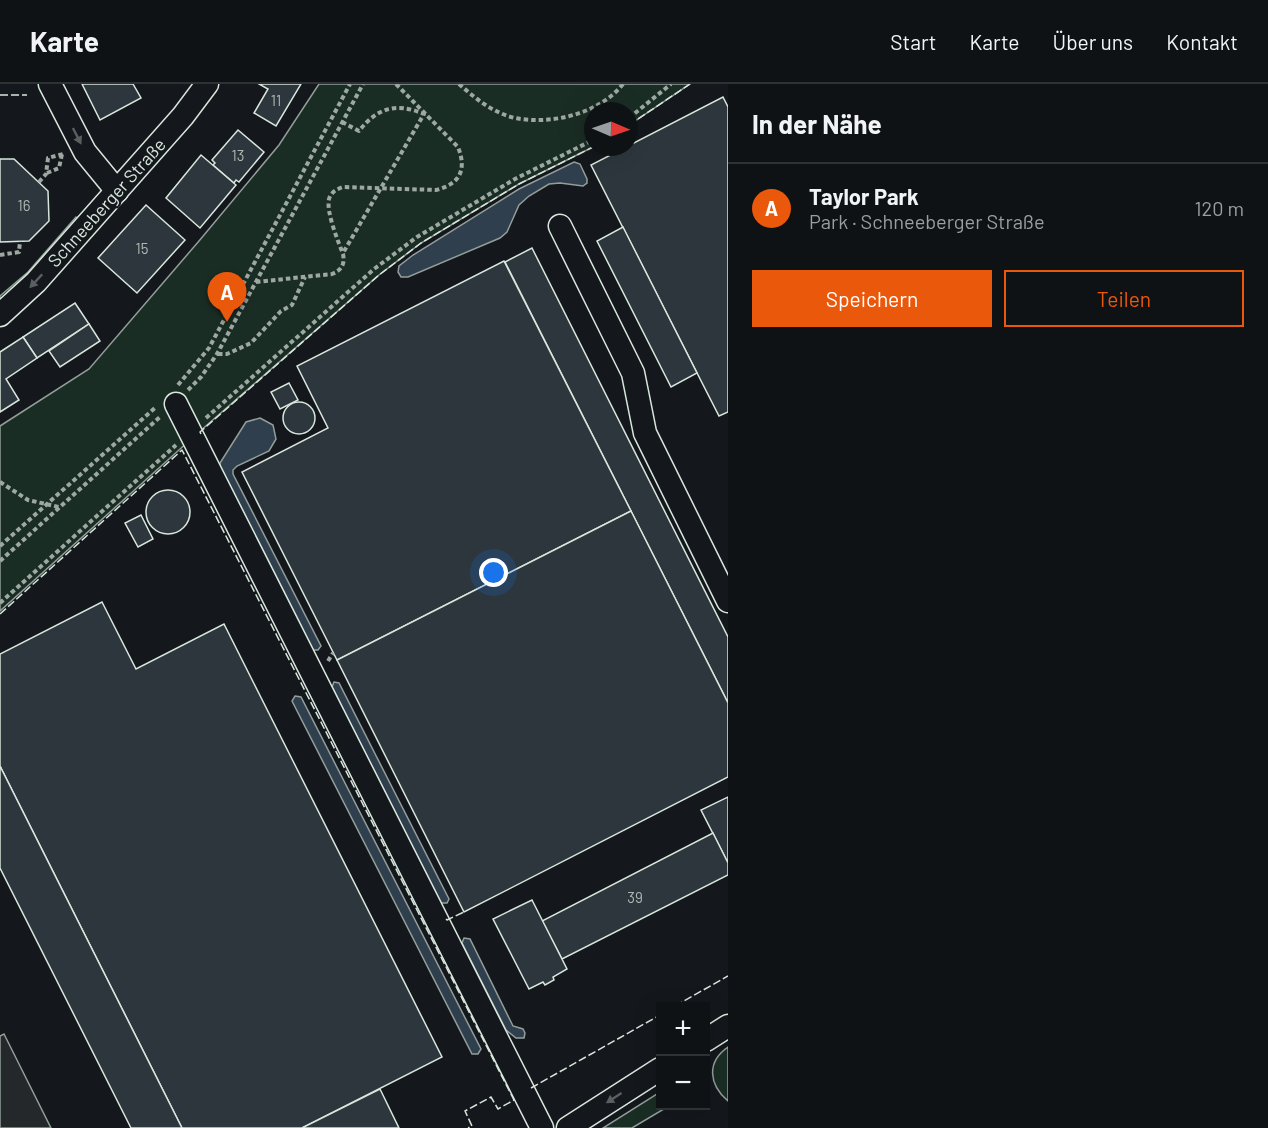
<!DOCTYPE html>
<html lang="de">
<head>
<meta charset="utf-8">
<style>
	:root { --surface:#0f1215; --page:#1d2022; --text:#f1f3f6; --muted:#9b9ea0; --line:#2f3234; --accent:#ea580c }
	body { margin:0; font-family:Barlow,sans-serif; background:var(--page); color:var(--text) }
	.controls { position:absolute; right:18px; bottom:18px; display:grid; overflow:hidden; border-radius:0px; box-shadow:0 6px 24px #0002 }
	.controls button { width:54px; height:54px; display:grid; place-items:center; padding:0; border:0; border-bottom:2px solid var(--line); background:var(--surface); color:var(--text); font:30px sans-serif }
	.compass { position:absolute; left:584px; top:18px; width:54px; height:54px; border-radius:50%; background:var(--surface); box-shadow:0 6px 24px #0002; rotate:92deg }
	.you { position:absolute; left:494px; top:489px; width:21px; height:21px; margin:-15px; border:4px solid #fff; border-radius:50%; background:#1a73e8; box-shadow:0 0 0 9px #1a73e833 }
	.badge { display:grid; place-items:center; width:39px; height:39px; border-radius:50%; background:var(--accent); color:#fff; font-size:20px; font-weight:700 }
	.pin { position:absolute; translate:-50% -50px; filter:drop-shadow(0 2px 3px #0008) }
	.pin::after { content:''; position:absolute; top:32px; width:21px; height:18px; background:inherit; clip-path:polygon(0 0,100% 0,50% 100%) }
	.list { margin:0; padding:0; list-style:none }
	h2 { display:flex; justify-content:space-between; align-items:center; height:78px; margin:0; padding:0 24px; font-size:26px }
	h2 small { font-size:20px; font-weight:400; color:var(--muted) }
	.list li { display:grid; grid-template-columns:39px 1fr auto; gap:18px; align-items:center; box-sizing:border-box; height:90px; padding:0 24px; border-top:2px solid var(--line) }
	.list b { display:block; font-size:22px; white-space:nowrap }
	.list p { margin:0; font-size:20px; white-space:nowrap; color:var(--muted) }
	.list em { font-size:20px; font-style:normal; color:var(--muted) }
	.actions { display:flex; gap:12px; padding:18px 24px }
	.actions a { flex:1; padding:14px 0; border:2px solid var(--accent); border-radius:0px; text-align:center; font-size:21px; color:var(--accent) }
	.actions .main { background:var(--accent); color:#fff }
	.map { position:relative; flex:none; width:728px; height:1044px; overflow:hidden }
	header { display:flex; align-items:center; gap:36px; box-sizing:border-box; height:84px; padding:0 30px; background:var(--surface); border-bottom:2px solid var(--line) }
	header strong { font-size:28px }
	nav { display:flex; gap:33px; margin-inline-start:auto; font-size:21px }
	main { display:flex }
	aside { flex:1; background:var(--surface) }
	.map>svg:first-child { display:block }
	.green { fill:#1a2d24; stroke:#939e99; stroke-width:1.5 }
	.parking { fill:#24282b; stroke:#939e99; stroke-width:1.5 }
	.water { fill:#2f3f4d; stroke:#939e99; stroke-width:1.5 }
	.building { fill:#2c363c; stroke:#d8e6dc; stroke-width:1.5 }
	.lines { fill:none; stroke-linecap:round; stroke-linejoin:round }
	.minor-casing { stroke:#d8e6dc; stroke-width:25 }
	.path { stroke:#9da8a2; stroke-width:4; stroke-dasharray:4.5 3; stroke-linecap:butt }
	.minor { stroke:#14181c; stroke-width:22 }
	.fence { stroke:#d8e6dc; stroke-width:1.5; stroke-dasharray:8 3; stroke-linecap:butt }
	.oneway { fill:#59605f }
	.labels { text-anchor:middle; stroke-width:4.5; stroke-linejoin:round; paint-order:stroke }
	.number-label { font-size:15px; fill:#adbab4 }
	.street-label { font-size:18px; fill:#d8e6dc; stroke:#14181c }
</style>
</head>
<body>
<header>
<strong>Karte</strong>
<nav><a>Start</a><a>Karte</a><a>Über uns</a><a>Kontakt</a></nav>
</header>
<main>
<div class="map">
<svg width="728" height="1044" viewBox="0 0 728 1044">
	<rect width="100%" height="100%" fill="#14181c"/>
	<g class="green">
		<path d="M 319,0 L 690,0 L 629,41 L 629,27 L 593,27 L 593,63 L 519,100 L 421,159 L 379,191 L 199,348 L 0,527 L 0,342 L 89,285 L 199,157 L 279,61 Z"/>
		<path d="M 76,133 L 81,137 L 0,220 L 0,212 L 28,188 Z"/>
		<path d="M 728,963 L 728,1017 C 709,1001 706,978 728,963 Z"/>
		<path d="M 660,1008 L 660,1022 L 669,1022 L 632,1044 L 603,1044 Z"/>
	</g>
	<path class="parking" d="M 4,950 L 51,1044 L 0,1044 L 0,952 Z"/>
	<g class="water">
		<path d="M 574,78 L 580,80 L 587,95 L 587,99 L 583,102 L 560,99 L 549,100 L 529,112 L 519,121 L 507,148 L 500,154 L 408,193 L 401,193 L 398,188 L 399,182 L 413,171 L 519,105 Z"/>
		<path d="M 260,334 L 273,341 L 276,355 L 269,367 L 237,382 L 233,386 L 233,390 L 321,562 L 318,566 L 313,566 L 220,382 L 220,379 L 246,338 Z"/>
		<path d="M 334,598 L 339,599 L 449,815 L 447,819 L 441,819 L 332,603 Z"/>
		<path d="M 295,612 L 301,613 L 481,965 L 478,970 L 472,970 L 292,617 Z"/>
		<path d="M 464,854 L 470,855 L 513,942 L 523,945 L 525,949 L 524,954 L 516,954 L 506,946 L 462,859 Z"/>
	</g>
	<g class="building">
		<path d="M 82,0 L 133,0 L 141,14 L 100,36 Z"/>
		<path d="M 259,0 L 301,0 L 276,42 L 254,29 L 268,5 Z"/>
		<path d="M 723,13 L 728,23 L 728,328 L 719,332 L 591,81 Z"/>
		<path d="M 238,46 L 264,68 L 239,98 L 236,96 L 234,99 L 213,81 L 215,79 L 212,76 Z"/>
		<path d="M 201,71 L 236,101 L 200,144 L 166,114 Z"/>
		<path d="M 0,75 L 14,75 L 48,107 L 49,137 L 29,157 L 0,158 Z"/>
		<path d="M 146,121 L 185,156 L 137,209 L 98,174 Z"/>
		<path d="M 623,143 L 697,289 L 671,303 L 597,157 Z"/>
		<path d="M 532,164 L 728,553 L 728,619 L 505,178 Z"/>
		<path d="M 504,177 L 631,427 L 337,576 L 242,388 L 328,344 L 297,282 Z"/>
		<path d="M 75,219 L 89,240 L 37,274 L 23,253 Z"/>
		<path d="M 89,240 L 100,257 L 60,283 L 49,267 Z"/>
		<path d="M 23,253 L 37,274 L 6,295 L 19,316 L 0,328 L 0,268 Z"/>
		<path d="M 289,299 L 298,316 L 280,325 L 271,308 Z"/>
		<circle cx="299" cy="334" r="16"/>
		<circle cx="168" cy="428" r="22"/>
		<path d="M 631,427 L 728,619 L 728,693 L 464,828 L 337,576 Z"/>
		<path d="M 141,431 L 153,455 L 138,463 L 125,439 Z"/>
		<path d="M 102,518 L 136,585 L 224,540 L 442,973 L 302,1044 L 182,1044 L 0,682 L 0,570 Z"/>
		<path d="M 0,682 L 182,1044 L 131,1044 L 0,784 Z"/>
		<path d="M 728,713 L 728,779 L 701,726 Z"/>
		<path d="M 713,749 L 728,779 L 728,791 L 562,875 L 542,837 Z"/>
		<path d="M 532,816 L 567,885 L 553,893 L 554,896 L 545,901 L 543,898 L 529,905 L 493,835 Z"/>
		<path d="M 380,1005 L 399,1044 L 302,1044 Z"/>
	</g>
	<g class="lines">
		<g class="minor-casing">
			<g id="minor">
				<path d="M 50,0 L 85,68 L 117,107"/>
				<path d="M 560,142 L 633,289 L 645,349 L 728,517"/>
				<path d="M 0,231 L 36,198 L 183,32 L 207,0"/>
				<path d="M 176,320 L 542,1044"/>
				<path d="M 706,956 L 728,942"/>
				<path d="M 568,1044 L 660,985"/>
			</g>
		</g>
		<g class="path">
			<path d="M 459,0 C 475,14 493,29 515,34 C 552,41 599,30 623,0"/>
			<path d="M 629,34 L 671,0"/>
			<path d="M 342,38 L 359,47 C 377,24 396,18 424,30 L 343,169"/>
			<path d="M 47,89 L 59,84 L 62,70"/>
			<path d="M 39,98 L 46,90 L 48,74 L 63,70"/>
			<path d="M 0,171 L 19,168 L 20,157"/>
			<path d="M 256,198 L 332,190 C 342,186 345,180 343,170 C 338,157 326,128 329,115 C 331,108 337,105 343,103 L 436,106 C 460,100 467,86 458,63 L 396,0"/>
			<path d="M 218,270 L 227,270 L 251,259 L 281,227 L 292,221 L 305,193"/>
			<path d="M 178,301 L 209,264 L 350,0"/>
			<path d="M 188,306 L 201,293 L 217,270 L 363,0"/>
			<path d="M 206,334 L 374,185 L 417,153 L 515,95 L 593,56"/>
			<path d="M 0,398 L 28,416 L 59,423"/>
			<path d="M 0,462 L 156,323"/>
			<path d="M 0,477 L 161,332"/>
			<path d="M 0,519 L 176,361"/>
			<path d="M 328,577 L 333,569"/>
		</g>
		<use href="#minor" class="minor"/>
		<g class="fence">
			<path d="M 0,11 L 27,11"/>
			<path d="M 629,41 L 690,0"/>
			<path d="M 201,350 L 200,348 L 379,191 L 421,159 L 519,100 L 593,63"/>
			<path d="M 0,530 L 182,366 L 514,1016 L 498,1025 L 491,1013 L 465,1027 L 472,1042 L 468,1044"/>
			<path d="M 446,835 L 447,836 L 464,828"/>
			<path d="M 675,922 L 728,892"/>
			<path d="M 531,1004 L 660,931"/>
		</g>
	</g>
	<defs><path id="oneway-solid" d="M-6-.8H1V-3.2L6.5 0L1 3.2V.8H-6Z" transform="scale(1.5)"/></defs>
	<g class="oneway">
		<use href="#oneway-solid" transform="translate(77 52) rotate(63)"/>
		<use href="#oneway-solid" transform="translate(36 197) rotate(133)"/>
		<use href="#oneway-solid" transform="translate(614 1014) rotate(147)"/>
	</g>
	<g class="labels">
		<g class="number-label">
			<text x="276" y="22">11</text>
			<text x="238" y="77">13</text>
			<text x="24" y="127">16</text>
			<text x="142" y="170">15</text>
			<text x="635" y="819">39</text>
		</g>
		<g class="street-label">
			<text transform="translate(107 119) rotate(-48)" y="6">Schneeberger Straße</text>
		</g>
	</g>
</svg>
<div class="controls">
<button>+</button>
<button>−</button>
</div>
<svg class="compass" viewBox="-18 -18 36 36"><path d="M0-13l5 13h-10z" fill="#e53935"/><path d="M0 13l5-13h-10z" fill="#9b9ea0"/></svg>
<div class="you"></div>
<div class="pin badge" style="left:227px;top:238px">A</div>
</div>
<aside>
<h2>In der Nähe<small></small></h2>
<ul class="list">
<li><span class="badge">A</span><div><b>Taylor Park</b><p>Park · Schneeberger Straße</p></div><em>120 m</em></li>
</ul>
<div class="actions"><a class="main">Speichern</a><a>Teilen</a></div>
</aside>
</main>
</body>
</html>
